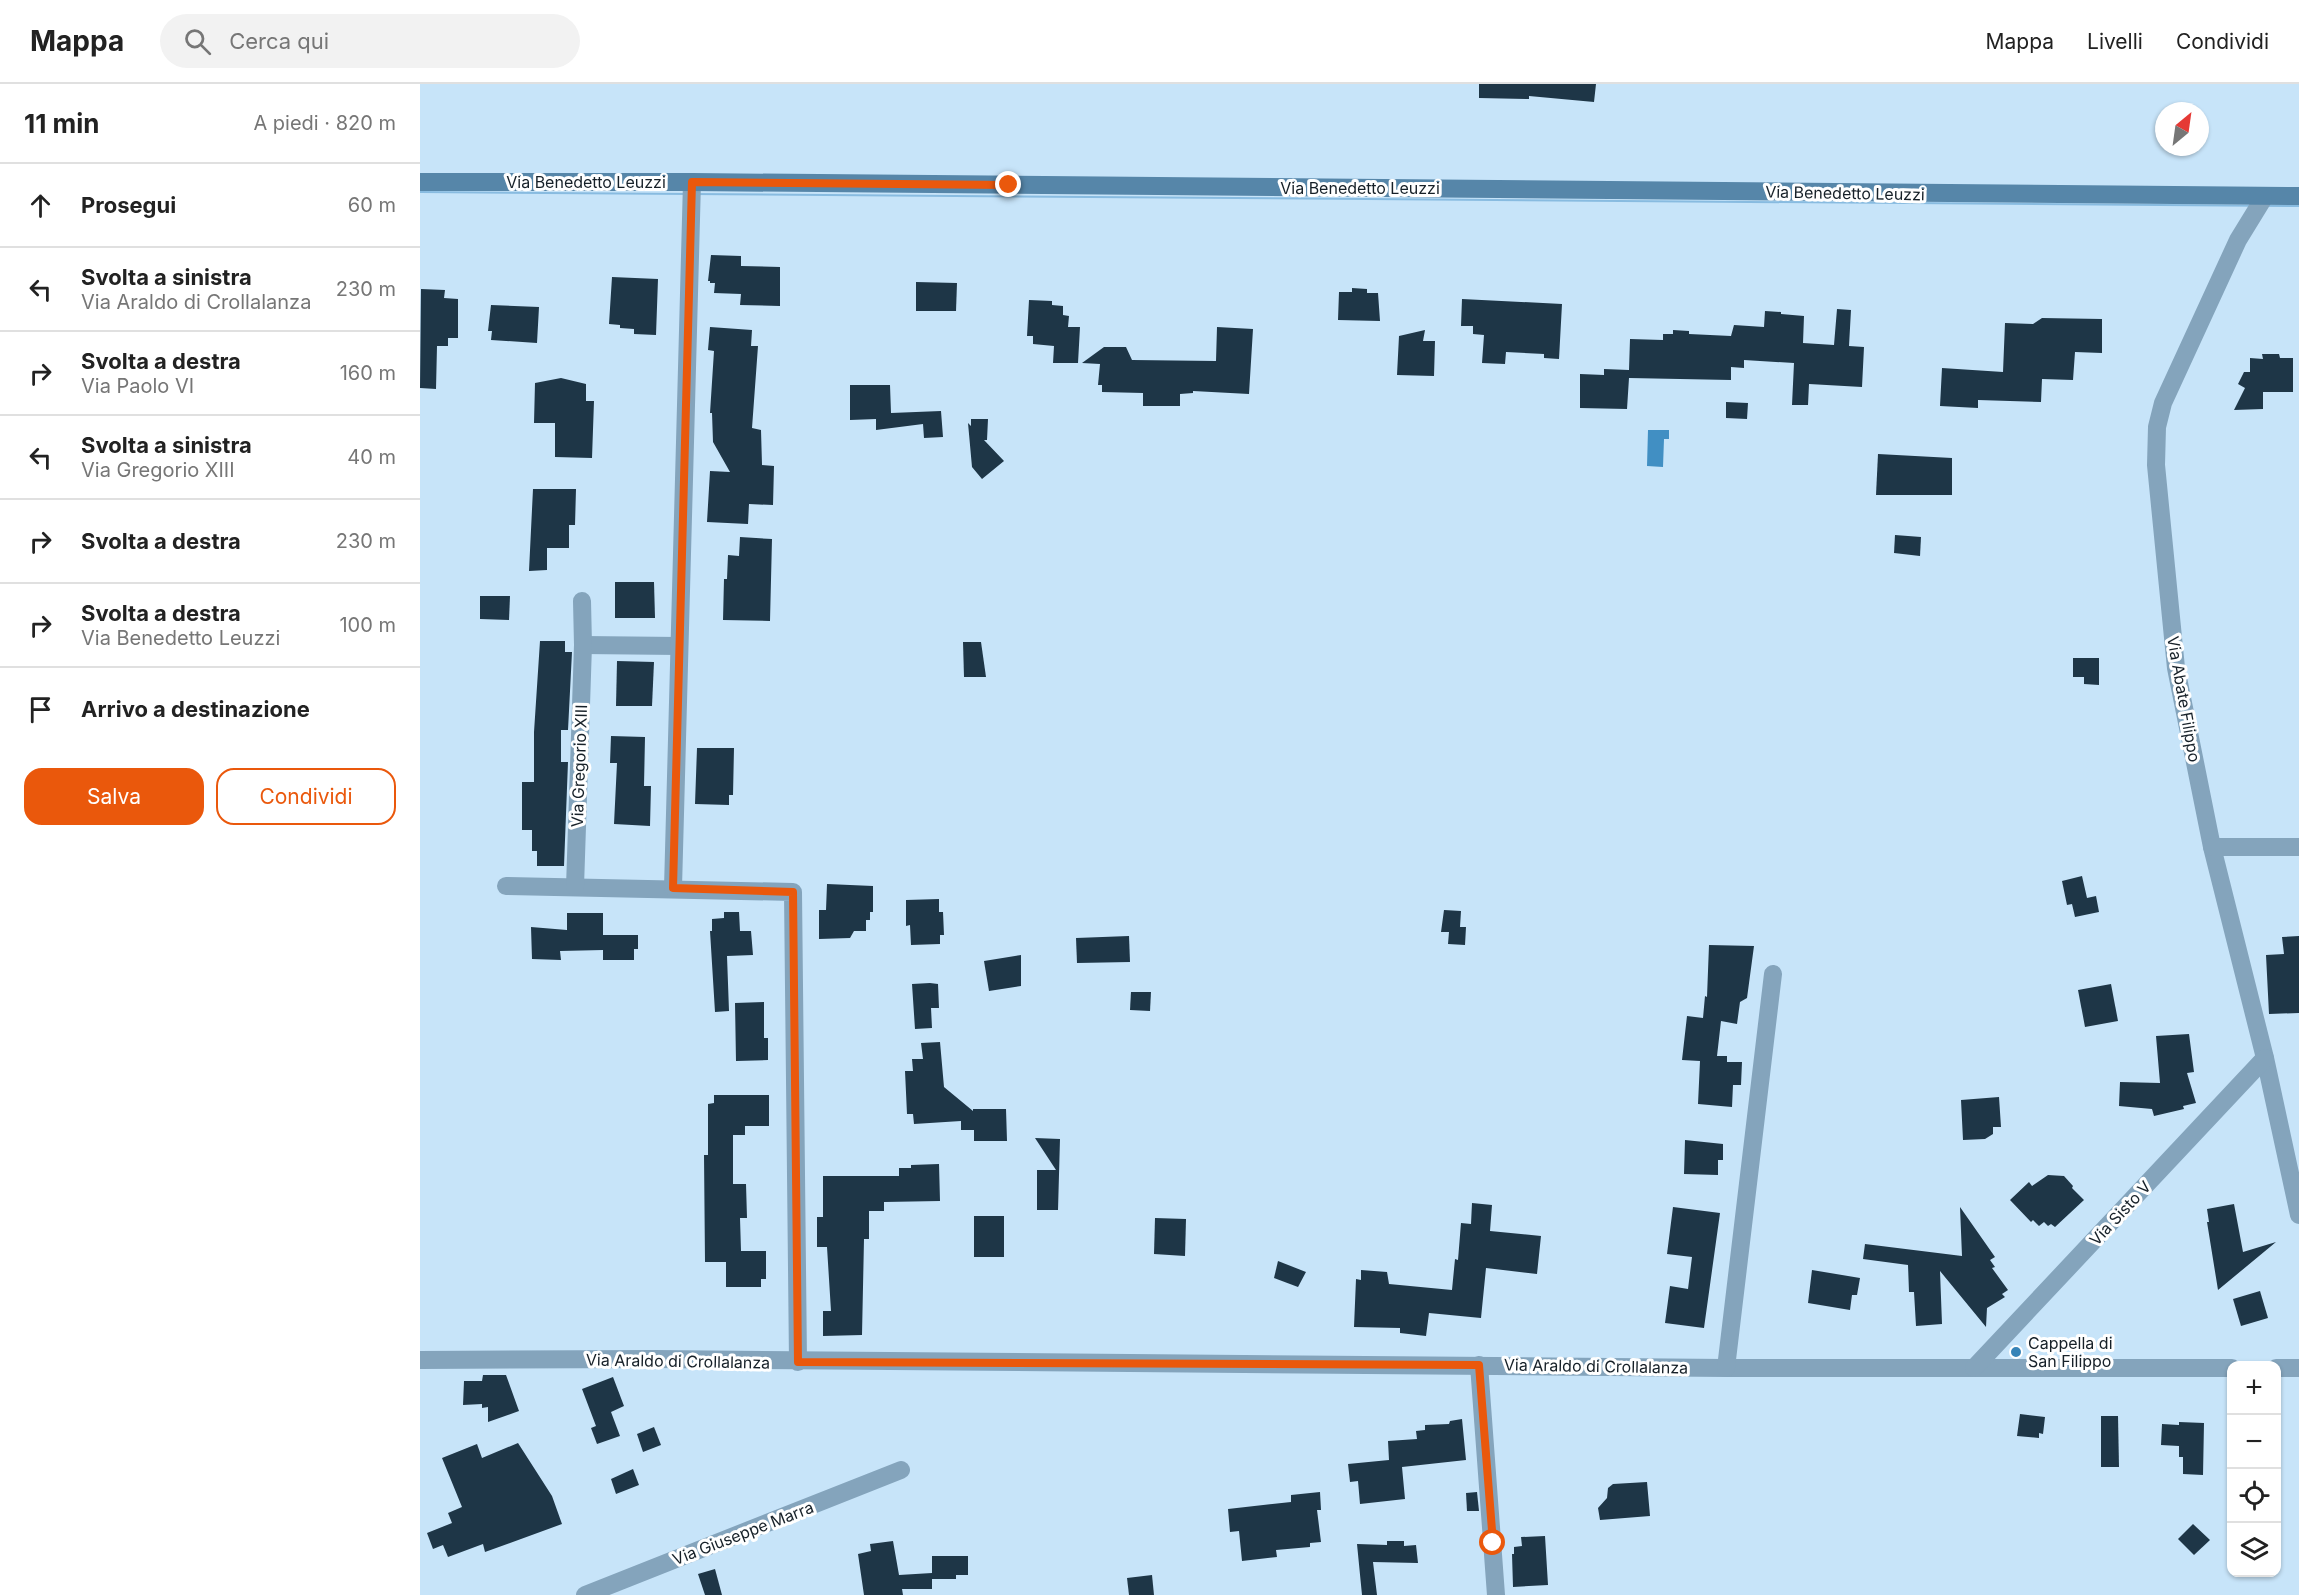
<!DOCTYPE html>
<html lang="it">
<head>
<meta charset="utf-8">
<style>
	:root { --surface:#fff; --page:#f2f2f2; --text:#222; --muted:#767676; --line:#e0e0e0; --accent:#ea580c }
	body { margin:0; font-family:Inter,sans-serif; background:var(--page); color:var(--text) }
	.controls { position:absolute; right:18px; bottom:18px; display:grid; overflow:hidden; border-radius:12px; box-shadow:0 2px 4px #0004 }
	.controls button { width:54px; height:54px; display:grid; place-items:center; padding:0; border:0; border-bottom:2px solid var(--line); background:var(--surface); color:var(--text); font:30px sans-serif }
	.compass { position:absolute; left:1735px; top:18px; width:54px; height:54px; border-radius:50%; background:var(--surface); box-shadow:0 2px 4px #0004; rotate:29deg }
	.stop { position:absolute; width:18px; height:18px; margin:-14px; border:4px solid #ea580c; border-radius:50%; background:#fff }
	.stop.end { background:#ea580c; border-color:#fff; box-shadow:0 2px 6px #0008 }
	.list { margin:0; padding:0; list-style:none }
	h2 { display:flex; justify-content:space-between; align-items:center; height:78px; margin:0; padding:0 24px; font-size:26px }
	h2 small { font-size:20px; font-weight:400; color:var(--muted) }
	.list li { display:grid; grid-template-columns:39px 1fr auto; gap:18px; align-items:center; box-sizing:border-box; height:84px; padding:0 24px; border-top:2px solid var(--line) }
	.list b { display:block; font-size:22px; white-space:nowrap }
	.list p { margin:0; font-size:20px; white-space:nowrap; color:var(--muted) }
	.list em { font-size:20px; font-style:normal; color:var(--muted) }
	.actions { display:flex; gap:12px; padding:18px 24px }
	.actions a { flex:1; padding:14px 0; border:2px solid var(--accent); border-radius:18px; text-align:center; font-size:21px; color:var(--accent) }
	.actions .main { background:var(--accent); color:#fff }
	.icon { flex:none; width:33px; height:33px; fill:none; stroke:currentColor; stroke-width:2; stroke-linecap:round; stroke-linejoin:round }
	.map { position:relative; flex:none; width:1879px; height:1511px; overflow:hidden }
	header { display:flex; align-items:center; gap:36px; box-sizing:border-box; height:84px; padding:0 30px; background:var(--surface); border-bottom:2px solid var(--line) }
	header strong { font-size:28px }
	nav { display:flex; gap:33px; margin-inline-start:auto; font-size:21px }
	.search { width:420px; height:54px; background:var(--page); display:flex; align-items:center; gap:15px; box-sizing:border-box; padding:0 21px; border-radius:33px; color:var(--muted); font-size:22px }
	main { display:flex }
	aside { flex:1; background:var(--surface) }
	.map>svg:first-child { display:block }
	.green { fill:#88bbe0 }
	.water { fill:#418fc3 }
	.building { fill:#1e3647 }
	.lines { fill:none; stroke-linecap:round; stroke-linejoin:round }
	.street { stroke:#84a4bc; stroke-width:18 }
	.secondary { stroke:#5686a9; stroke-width:18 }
	.route { stroke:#ea580c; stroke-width:8 }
	.poi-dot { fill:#3784b7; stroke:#fff; stroke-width:2 }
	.labels { text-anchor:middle; stroke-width:6; stroke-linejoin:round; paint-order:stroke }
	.street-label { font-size:16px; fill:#162028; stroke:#fff }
	.poi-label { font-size:16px; fill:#162028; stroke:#fff; text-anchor:start }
</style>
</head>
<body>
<header>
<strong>Mappa</strong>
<div class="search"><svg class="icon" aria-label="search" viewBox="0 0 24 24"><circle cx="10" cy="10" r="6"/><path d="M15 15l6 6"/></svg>Cerca qui</div>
<nav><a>Mappa</a><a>Livelli</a><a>Condividi</a></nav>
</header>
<main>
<aside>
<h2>11 min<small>A piedi · 820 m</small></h2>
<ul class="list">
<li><svg class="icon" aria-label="ahead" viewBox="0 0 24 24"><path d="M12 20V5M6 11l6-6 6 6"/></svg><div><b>Prosegui</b></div><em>60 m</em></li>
<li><svg class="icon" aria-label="left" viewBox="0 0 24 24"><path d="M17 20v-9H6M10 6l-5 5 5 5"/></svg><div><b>Svolta a sinistra</b><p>Via Araldo di Crollalanza</p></div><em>230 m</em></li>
<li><svg class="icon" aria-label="right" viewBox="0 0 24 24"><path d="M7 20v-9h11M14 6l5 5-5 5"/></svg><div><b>Svolta a destra</b><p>Via Paolo VI</p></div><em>160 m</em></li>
<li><svg class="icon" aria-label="left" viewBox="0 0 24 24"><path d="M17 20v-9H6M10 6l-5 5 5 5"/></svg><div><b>Svolta a sinistra</b><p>Via Gregorio XIII</p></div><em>40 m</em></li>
<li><svg class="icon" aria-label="right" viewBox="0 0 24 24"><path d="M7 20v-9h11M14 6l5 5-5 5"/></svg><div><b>Svolta a destra</b></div><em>230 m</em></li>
<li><svg class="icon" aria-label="right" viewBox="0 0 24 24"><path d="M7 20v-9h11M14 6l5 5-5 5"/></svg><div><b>Svolta a destra</b><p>Via Benedetto Leuzzi</p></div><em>100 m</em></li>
<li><svg class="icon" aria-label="arrive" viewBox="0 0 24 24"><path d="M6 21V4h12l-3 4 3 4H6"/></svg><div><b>Arrivo a destinazione</b></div></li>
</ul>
<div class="actions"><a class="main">Salva</a><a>Condividi</a></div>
</aside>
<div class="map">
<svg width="1879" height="1511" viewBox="0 0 1879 1511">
	<rect width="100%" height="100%" fill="#c7e4f9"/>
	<path class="green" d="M 0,107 L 1879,121 L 1879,123 L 0,109 Z"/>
	<path class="water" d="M 1228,346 L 1249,346 L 1249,355 L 1244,355 L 1243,383 L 1227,382 Z"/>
	<g class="building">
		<path d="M 1059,0 L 1176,0 L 1174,18 L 1109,12 L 1109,15 L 1059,14 Z"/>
		<path d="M 291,171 L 321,172 L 321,182 L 360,183 L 360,222 L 320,221 L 321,210 L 294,209 L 295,199 L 290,199 L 290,197 L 288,197 Z"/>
		<path d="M 192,193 L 238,195 L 236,251 L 214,250 L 214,245 L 200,244 L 200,241 L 189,240 Z"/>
		<path d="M 496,198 L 537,199 L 536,227 L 496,227 Z"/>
		<path d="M 932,204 L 947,205 L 947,209 L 958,209 L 960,237 L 918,236 L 919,208 L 932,208 Z"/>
		<path d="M 1,205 L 25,206 L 24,214 L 38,215 L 38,254 L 28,254 L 28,262 L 17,262 L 16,305 L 0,304 Z"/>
		<path d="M 1042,215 L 1142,220 L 1139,275 L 1124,274 L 1124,270 L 1086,268 L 1085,280 L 1062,279 L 1064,251 L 1053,250 L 1053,242 L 1041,242 Z"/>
		<path d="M 609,216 L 632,217 L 632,221 L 643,222 L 643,231 L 649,232 L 648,243 L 660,243 L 658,279 L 633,279 L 634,262 L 613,260 L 613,252 L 607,252 Z"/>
		<path d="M 71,221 L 119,223 L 117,259 L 71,256 L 72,247 L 68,247 Z"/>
		<path d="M 1417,225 L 1431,226 L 1429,262 L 1444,263 L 1442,303 L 1389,300 L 1388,321 L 1372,321 L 1374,279 L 1324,276 L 1324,284 L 1311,283 L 1311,296 L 1209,294 L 1207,325 L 1160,324 L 1160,290 L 1184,291 L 1184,285 L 1209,286 L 1210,255 L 1243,256 L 1243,250 L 1253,250 L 1253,246 L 1269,247 L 1269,250 L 1311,252 L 1314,241 L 1344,243 L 1345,227 L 1361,228 L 1361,230 L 1384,232 L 1383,259 L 1414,261 Z"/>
		<path d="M 1622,234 L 1682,235 L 1682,269 L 1655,268 L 1653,296 L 1622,295 L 1621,318 L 1558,316 L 1558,324 L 1520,322 L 1522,284 L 1583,288 L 1585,239 L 1613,240 Z"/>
		<path d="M 290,243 L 332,246 L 331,262 L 338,262 L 332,344 L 341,346 L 342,381 L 354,382 L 353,421 L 329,420 L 328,440 L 287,438 L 290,387 L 310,388 L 293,358 L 292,329 L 290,329 L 294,267 L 288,266 Z"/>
		<path d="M 797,243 L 833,245 L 829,310 L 773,307 L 773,309 L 760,310 L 760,322 L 723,322 L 723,309 L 682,308 L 682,301 L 678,301 L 680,280 L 662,279 L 684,263 L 706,263 L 712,276 L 796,277 Z"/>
		<path d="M 1005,246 L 1003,257 L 1015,257 L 1014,292 L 977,291 L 979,252 Z"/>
		<path d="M 1842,270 L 1859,270 L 1860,274 L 1873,274 L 1873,308 L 1843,308 L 1843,325 L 1814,326 L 1825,304 L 1818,300 L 1824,288 L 1830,288 L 1830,274 L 1843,275 Z"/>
		<path d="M 141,294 L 166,300 L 166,317 L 174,317 L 172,374 L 135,373 L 135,339 L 114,339 L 115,299 Z"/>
		<path d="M 430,301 L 470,301 L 471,329 L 521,327 L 523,353 L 504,354 L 503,340 L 456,346 L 456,335 L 430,336 Z"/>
		<path d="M 1306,318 L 1328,319 L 1327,335 L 1306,334 Z"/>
		<path d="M 551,335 L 568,335 L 567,356 L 564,356 L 584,377 L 562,395 L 552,383 L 548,339 L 551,342 Z"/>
		<path d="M 1458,370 L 1532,374 L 1532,411 L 1456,411 Z"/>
		<path d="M 113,405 L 156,405 L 155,441 L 149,441 L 149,464 L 127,464 L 127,486 L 109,487 Z"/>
		<path d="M 1475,451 L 1501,453 L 1500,472 L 1474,469 Z"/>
		<path d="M 320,453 L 352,455 L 350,537 L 303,536 L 304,495 L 307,495 L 308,471 L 319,472 Z"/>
		<path d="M 195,498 L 234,498 L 235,534 L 195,534 Z"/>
		<path d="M 60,512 L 90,512 L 89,536 L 60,535 Z"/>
		<path d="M 120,557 L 145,557 L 145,568 L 152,568 L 148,646 L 141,646 L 141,678 L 148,678 L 144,782 L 117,782 L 117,767 L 112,767 L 112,746 L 102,746 L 102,698 L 114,698 L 114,648 Z"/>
		<path d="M 543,558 L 561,558 L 566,593 L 544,593 Z"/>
		<path d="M 1653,574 L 1679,574 L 1679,601 L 1664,600 L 1664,593 L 1653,593 Z"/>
		<path d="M 197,577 L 234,578 L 232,622 L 196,622 Z"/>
		<path d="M 191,652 L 225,653 L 224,702 L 231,702 L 230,742 L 194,740 L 197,679 L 190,679 Z"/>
		<path d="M 277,664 L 314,664 L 313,711 L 309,711 L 309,721 L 275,720 Z"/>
		<path d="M 1662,792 L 1667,814 L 1676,812 L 1679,828 L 1655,833 L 1652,820 L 1647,821 L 1642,797 Z"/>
		<path d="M 407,800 L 453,802 L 453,828 L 450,828 L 450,836 L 446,836 L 446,847 L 434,847 L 430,854 L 399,855 L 399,826 L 406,826 Z"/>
		<path d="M 519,815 L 519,828 L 523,828 L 524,851 L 520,851 L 520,860 L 491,861 L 490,841 L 486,842 L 486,816 Z"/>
		<path d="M 1024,826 L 1041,827 L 1040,843 L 1046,843 L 1045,861 L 1028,860 L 1029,848 L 1021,848 Z"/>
		<path d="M 304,828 L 319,828 L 320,847 L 331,847 L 333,871 L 307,872 L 309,927 L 295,928 L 290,847 L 292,847 L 292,835 L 304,834 Z"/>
		<path d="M 147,829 L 183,829 L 183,851 L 218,851 L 218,865 L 214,865 L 214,876 L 183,876 L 183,866 L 140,867 L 141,876 L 112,875 L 111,843 L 147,846 Z"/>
		<path d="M 709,852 L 710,878 L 657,879 L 656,854 Z"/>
		<path d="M 1879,852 L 1879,929 L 1849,930 L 1846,871 L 1864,870 L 1862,853 Z"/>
		<path d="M 1289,861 L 1334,862 L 1327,914 L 1320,918 L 1317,940 L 1301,937 L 1297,972 L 1307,972 L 1307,978 L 1322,978 L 1321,1001 L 1313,1001 L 1312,1023 L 1278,1020 L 1280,977 L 1262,976 L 1267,932 L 1283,934 L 1285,912 L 1287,913 Z"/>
		<path d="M 601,871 L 601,902 L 569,907 L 564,877 Z"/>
		<path d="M 510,899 L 518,900 L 519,924 L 511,924 L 512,944 L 495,945 L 492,900 Z"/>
		<path d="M 1691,900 L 1698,937 L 1665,943 L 1658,906 Z"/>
		<path d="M 711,908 L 731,908 L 730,927 L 710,926 Z"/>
		<path d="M 344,918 L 344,954 L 348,954 L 348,976 L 316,977 L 315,919 Z"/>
		<path d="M 1769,950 L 1774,988 L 1767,989 L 1776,1019 L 1763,1022 L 1764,1025 L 1734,1032 L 1732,1025 L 1699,1022 L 1700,998 L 1740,999 L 1736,952 Z"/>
		<path d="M 520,958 L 524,1003 L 553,1027 L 553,1025 L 586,1025 L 587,1057 L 554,1057 L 554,1046 L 541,1046 L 541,1037 L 494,1040 L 493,1030 L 487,1030 L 485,987 L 493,987 L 492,975 L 503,975 L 501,959 Z"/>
		<path d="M 294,1011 L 349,1011 L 349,1042 L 325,1042 L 325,1051 L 313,1051 L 313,1100 L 326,1100 L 327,1134 L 320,1134 L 321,1167 L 346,1167 L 346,1195 L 341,1195 L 341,1203 L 306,1203 L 306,1178 L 285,1178 L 284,1071 L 288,1071 L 288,1020 L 294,1019 Z"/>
		<path d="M 1579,1013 L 1581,1043 L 1573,1043 L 1573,1050 L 1565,1055 L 1543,1056 L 1541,1016 Z"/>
		<path d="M 615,1054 L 640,1055 L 638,1126 L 617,1126 L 617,1086 L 636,1086 Z"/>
		<path d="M 1265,1056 L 1303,1060 L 1303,1076 L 1298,1076 L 1298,1091 L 1264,1090 Z"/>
		<path d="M 519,1080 L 520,1117 L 464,1118 L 464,1127 L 449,1127 L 449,1155 L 444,1155 L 442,1251 L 403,1252 L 403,1227 L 411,1227 L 407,1163 L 397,1163 L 397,1133 L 403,1133 L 403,1092 L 479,1092 L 479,1084 L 491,1084 L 491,1081 Z"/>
		<path d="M 1628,1091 L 1644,1092 L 1653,1102 L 1652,1104 L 1664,1116 L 1635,1143 L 1631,1140 L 1628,1142 L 1624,1138 L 1619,1142 L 1613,1136 L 1611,1138 L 1590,1116 L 1609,1098 L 1612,1102 Z"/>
		<path d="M 1052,1119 L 1072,1121 L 1070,1147 L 1121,1152 L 1117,1190 L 1066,1184 L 1061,1234 L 1009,1229 L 1006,1252 L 980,1249 L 980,1244 L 934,1243 L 936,1195 L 941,1196 L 941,1186 L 967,1188 L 969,1200 L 1032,1206 L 1035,1175 L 1038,1176 L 1041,1139 L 1051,1140 Z"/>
		<path d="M 1814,1120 L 1823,1168 L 1856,1158 L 1798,1206 L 1787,1138 L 1789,1138 L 1787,1125 Z"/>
		<path d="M 1253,1123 L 1300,1129 L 1284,1244 L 1245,1239 L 1250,1202 L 1268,1205 L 1272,1173 L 1247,1170 Z"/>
		<path d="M 1540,1123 L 1575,1173 L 1570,1176 L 1575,1183 L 1572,1184 L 1588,1206 L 1582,1210 L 1585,1213 L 1567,1224 L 1566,1243 L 1520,1187 L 1522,1240 L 1496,1242 L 1494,1208 L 1489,1208 L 1488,1181 L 1443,1175 L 1445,1160 L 1542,1172 Z"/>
		<rect x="554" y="1132" width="30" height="41"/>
		<path d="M 735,1134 L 766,1135 L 765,1172 L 734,1170 Z"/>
		<path d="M 858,1177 L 886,1188 L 878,1203 L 854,1194 Z"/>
		<path d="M 1392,1186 L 1440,1194 L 1437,1211 L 1432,1211 L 1430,1226 L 1388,1219 Z"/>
		<path d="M 1840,1207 L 1848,1234 L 1821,1242 L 1813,1215 Z"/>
		<path d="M 63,1291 L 86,1291 L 99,1327 L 68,1338 L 68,1323 L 62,1324 L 62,1320 L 43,1321 L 44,1297 L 62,1297 Z"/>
		<path d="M 193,1293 L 204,1322 L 191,1328 L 200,1352 L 177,1360 L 171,1344 L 176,1342 L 162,1305 Z"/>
		<path d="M 1600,1330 L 1625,1333 L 1623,1350 L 1619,1349 L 1619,1354 L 1597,1352 Z"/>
		<path d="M 1681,1332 L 1698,1332 L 1699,1383 L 1681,1383 Z"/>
		<path d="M 1042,1335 L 1046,1376 L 982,1383 L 985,1415 L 940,1420 L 938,1397 L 930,1398 L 928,1380 L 969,1376 L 968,1357 L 997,1355 L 996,1347 L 1005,1346 L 1005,1341 L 1029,1340 L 1030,1337 Z"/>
		<path d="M 1759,1338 L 1784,1339 L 1783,1391 L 1763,1390 L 1763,1373 L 1759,1373 L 1759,1362 L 1741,1361 L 1742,1340 L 1759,1341 Z"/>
		<path d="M 234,1343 L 241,1361 L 223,1368 L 217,1350 Z"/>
		<path d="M 98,1359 L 132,1412 L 142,1440 L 65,1468 L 63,1460 L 28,1473 L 23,1461 L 13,1465 L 7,1449 L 32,1439 L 28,1429 L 42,1423 L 22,1374 L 57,1360 L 62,1374 Z"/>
		<path d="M 213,1385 L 219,1401 L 196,1410 L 191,1395 Z"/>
		<path d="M 1227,1398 L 1230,1432 L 1180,1436 L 1178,1424 L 1187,1414 L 1188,1404 L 1193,1400 Z"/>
		<path d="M 900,1408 L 901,1426 L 897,1426 L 901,1458 L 890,1459 L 890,1463 L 856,1466 L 857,1473 L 822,1477 L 819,1447 L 810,1448 L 808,1425 L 871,1418 L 871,1411 Z"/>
		<path d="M 1057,1408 L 1059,1427 L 1047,1427 L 1046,1409 Z"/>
		<path d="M 1773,1440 L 1790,1456 L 1774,1471 L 1758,1455 Z"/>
		<path d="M 1125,1452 L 1128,1501 L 1093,1503 L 1092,1470 L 1094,1470 L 1094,1463 L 1102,1462 L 1101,1453 Z"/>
		<path d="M 473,1457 L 479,1491 L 512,1489 L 512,1472 L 548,1472 L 548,1491 L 536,1491 L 536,1495 L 512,1495 L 512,1505 L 482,1505 L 483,1511 L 444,1511 L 438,1470 L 451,1467 L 450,1460 Z"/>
		<path d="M 967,1457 L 984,1457 L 984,1462 L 996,1461 L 998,1479 L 953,1478 L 957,1511 L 942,1511 L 937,1460 L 967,1461 Z"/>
		<path d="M 295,1485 L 302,1511 L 285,1511 L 278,1490 Z"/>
		<path d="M 732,1491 L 734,1511 L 709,1511 L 707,1494 Z"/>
	</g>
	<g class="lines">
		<g class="street">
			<path d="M 1845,112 L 1818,156 L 1743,319 L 1737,343 L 1736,381 L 1756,584 L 1792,763 L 1845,974 L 1879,1131"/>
			<path d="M 163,561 L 259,562"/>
			<path d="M 1792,763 L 1879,763"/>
			<path d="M 86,802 L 373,808 L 378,1278"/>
			<path d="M 155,803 L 163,561 L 162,517"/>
			<path d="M 253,804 L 272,98"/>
			<path d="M 0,1276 L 234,1275 L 1306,1284 L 1812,1284"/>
			<path d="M 1059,1281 L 1076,1511"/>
			<path d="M 1306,1284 L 1353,890"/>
			<path d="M 1554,1284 L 1845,974"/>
			<path d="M 1856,1284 L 1879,1284"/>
			<path d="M 165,1511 L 481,1386"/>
		</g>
		<path class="secondary" d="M 0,98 L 272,98 L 1879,112"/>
	</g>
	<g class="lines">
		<path class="route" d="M 589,101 L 272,98 L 253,804 L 373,808 L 378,1278 L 1059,1281 L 1073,1459"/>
	</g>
	<circle class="poi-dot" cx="1596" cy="1268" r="6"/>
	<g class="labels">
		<g class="street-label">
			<text x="166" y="104">Via Benedetto Leuzzi</text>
			<text x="940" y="110">Via Benedetto Leuzzi</text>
			<text transform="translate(1425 109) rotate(1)" y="6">Via Benedetto Leuzzi</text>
			<text transform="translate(1764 615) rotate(80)" y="6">Via Abate Filippo</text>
			<text transform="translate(159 682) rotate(-88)" y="6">Via Gregorio XIII</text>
			<text transform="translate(1700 1129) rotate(-47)" y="6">Via Sisto V</text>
			<text transform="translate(258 1277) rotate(1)" y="6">Via Araldo di Crollalanza</text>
			<text transform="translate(1176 1282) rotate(1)" y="6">Via Araldo di Crollalanza</text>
			<text transform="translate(323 1449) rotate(-21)" y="6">Via Giuseppe Marra</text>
		</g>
		<g class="poi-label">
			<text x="1608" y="1265">Cappella di<tspan x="1608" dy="18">San Filippo</tspan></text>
		</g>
	</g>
</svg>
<div class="controls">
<button>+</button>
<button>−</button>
<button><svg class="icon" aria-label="locate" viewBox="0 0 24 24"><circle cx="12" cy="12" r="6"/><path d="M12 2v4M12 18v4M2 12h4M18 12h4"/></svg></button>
<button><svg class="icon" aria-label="layers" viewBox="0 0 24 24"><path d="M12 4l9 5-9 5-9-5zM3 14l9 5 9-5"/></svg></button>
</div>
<svg class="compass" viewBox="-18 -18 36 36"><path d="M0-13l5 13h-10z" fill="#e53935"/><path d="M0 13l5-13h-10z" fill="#767676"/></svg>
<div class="stop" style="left:1073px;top:1459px"></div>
<div class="stop end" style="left:589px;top:101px"></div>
</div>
</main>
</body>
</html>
